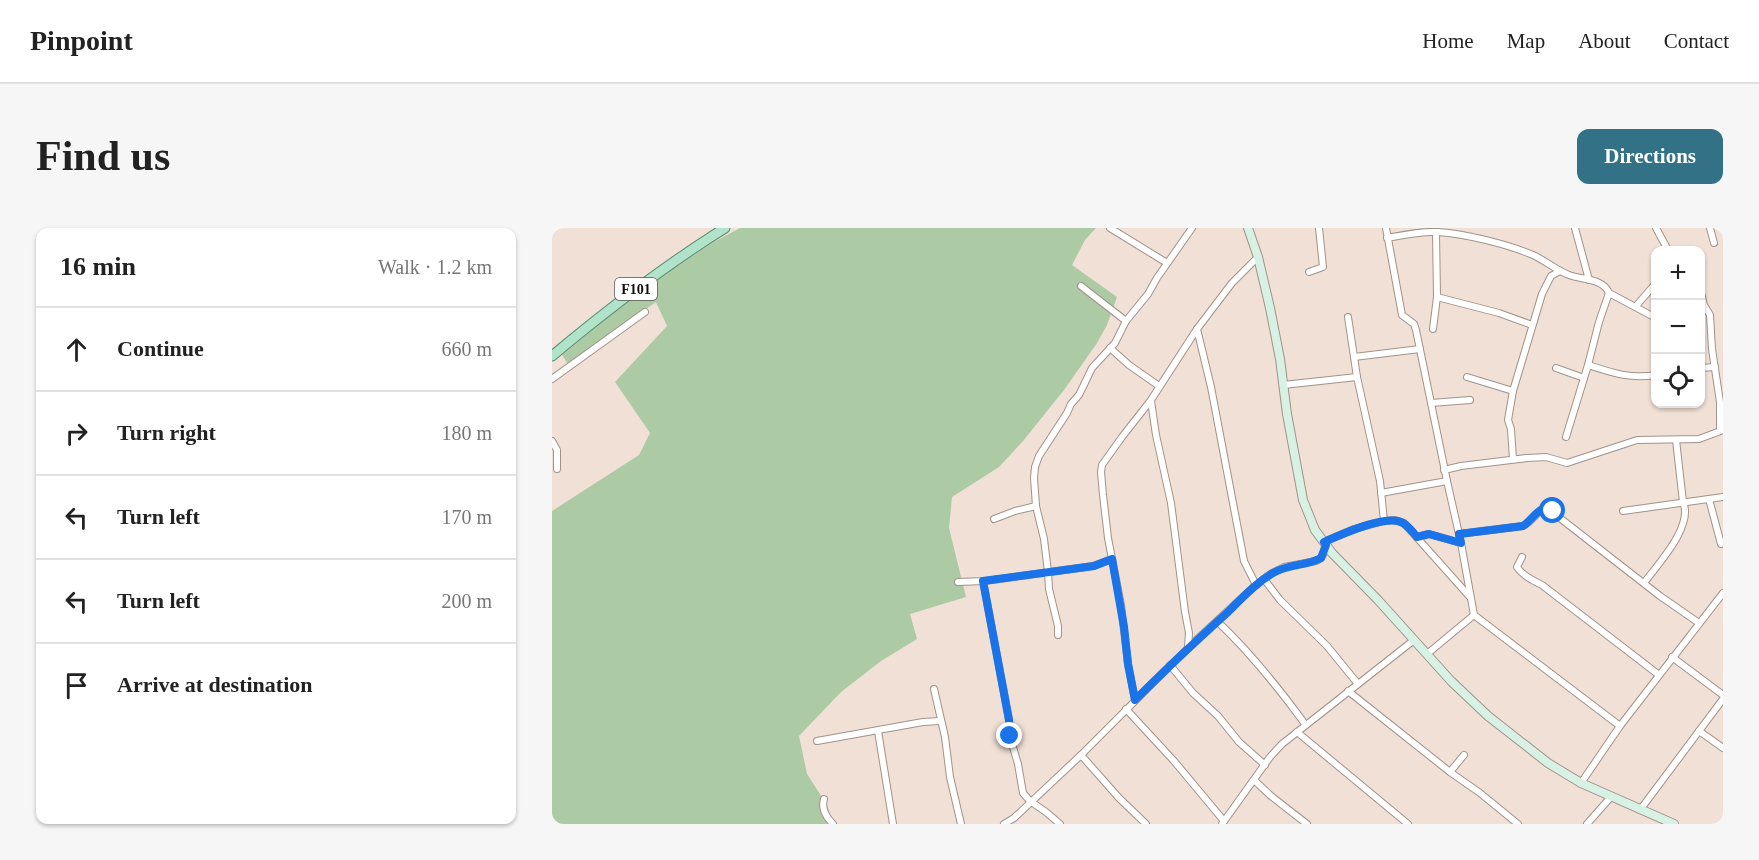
<!DOCTYPE html>
<html lang="en">
<head>
<meta charset="utf-8">
<style>
	:root { --surface:#fff; --page:#f6f6f6; --text:#222; --muted:#767676; --line:#e0e0e0; --accent:#327186 }
	body { margin:0; font-family:"Times New Roman",serif; background:var(--page); color:var(--text) }
	.controls { position:absolute; right:18px; top:18px; display:grid; overflow:hidden; border-radius:12px; box-shadow:0 2px 4px #0004 }
	.controls button { width:54px; height:54px; display:grid; place-items:center; padding:0; border:0; border-bottom:2px solid var(--line); background:var(--surface); color:var(--text); font:30px sans-serif }
	.stop { position:absolute; width:18px; height:18px; margin:-14px; border:4px solid #1a73e8; border-radius:50%; background:#fff }
	.stop.end { background:#1a73e8; border-color:#fff; box-shadow:0 2px 6px #0008 }
	.list { margin:0; padding:0; list-style:none }
	h2 { display:flex; justify-content:space-between; align-items:center; height:78px; margin:0; padding:0 24px; font-size:26px }
	h2 small { font-size:20px; font-weight:400; color:var(--muted) }
	.list li { display:grid; grid-template-columns:39px 1fr auto; gap:18px; align-items:center; box-sizing:border-box; height:84px; padding:0 24px; border-top:2px solid var(--line) }
	.list b { display:block; font-size:22px; white-space:nowrap }
	.list em { font-size:20px; font-style:normal; color:var(--muted) }
	.icon { flex:none; width:33px; height:33px; fill:none; stroke:currentColor; stroke-width:2; stroke-linecap:round; stroke-linejoin:round }
	.map { position:relative; flex:none; width:1171px; height:596px; overflow:hidden; border-radius:12px }
	header { display:flex; align-items:center; gap:36px; box-sizing:border-box; height:84px; padding:0 30px; background:var(--surface); border-bottom:2px solid var(--line) }
	header strong { font-size:28px }
	nav { display:flex; gap:33px; margin-inline-start:auto; font-size:21px }
	.intro { display:flex; align-items:center; justify-content:space-between; box-sizing:border-box; height:144px; padding:0 36px }
	h1 { margin:0; font-size:42px }
	.button { padding:15px 27px; border-radius:12px; background:var(--accent); color:#fff; font-size:21px; font-weight:700 }
	main { display:flex; gap:36px; padding:0 36px }
	aside { flex:1; background:var(--surface); border-radius:12px; box-shadow:0 2px 4px #0004 }
	.map>svg:first-child { display:block }
	.green { fill:#accaa3 }
	.lines { fill:none; stroke-linecap:round; stroke-linejoin:round }
	.street-casing { stroke:#a29289; stroke-width:8 }
	.secondary-casing { stroke:#a29289; stroke-width:10 }
	.primary-casing { stroke:#568c6f; stroke-width:11 }
	.street { stroke:#fff; stroke-width:6 }
	.secondary { stroke:#d7f1e4; stroke-width:8 }
	.primary { stroke:#b0e3ca; stroke-width:9 }
	.route { stroke:#1a73e8; stroke-width:8 }
	.labels { text-anchor:middle; stroke-width:5; stroke-linejoin:round; paint-order:stroke }
	.shield { fill:#fff; stroke:#595654; stroke-width:1.5 }
	.shield-label { font-size:14px; font-weight:bold; fill:#120d0a }
</style>
</head>
<body>
<header>
<strong>Pinpoint</strong>
<nav><a>Home</a><a>Map</a><a>About</a><a>Contact</a></nav>
</header>
<div class="intro"><h1>Find us</h1><a class="button">Directions</a></div>
<main>
<aside>
<h2>16 min<small>Walk · 1.2 km</small></h2>
<ul class="list">
<li><svg class="icon" aria-label="ahead" viewBox="0 0 24 24"><path d="M12 20V5M6 11l6-6 6 6"/></svg><div><b>Continue</b></div><em>660 m</em></li>
<li><svg class="icon" aria-label="right" viewBox="0 0 24 24"><path d="M7 20v-9h11M14 6l5 5-5 5"/></svg><div><b>Turn right</b></div><em>180 m</em></li>
<li><svg class="icon" aria-label="left" viewBox="0 0 24 24"><path d="M17 20v-9H6M10 6l-5 5 5 5"/></svg><div><b>Turn left</b></div><em>170 m</em></li>
<li><svg class="icon" aria-label="left" viewBox="0 0 24 24"><path d="M17 20v-9H6M10 6l-5 5 5 5"/></svg><div><b>Turn left</b></div><em>200 m</em></li>
<li><svg class="icon" aria-label="arrive" viewBox="0 0 24 24"><path d="M6 21V4h12l-3 4 3 4H6"/></svg><div><b>Arrive at destination</b></div></li>
</ul>
</aside>
<div class="map">
<svg width="1171" height="596" viewBox="0 0 1171 596">
	<rect width="100%" height="100%" fill="#f1e0d6"/>
	<path class="green" d="M 188,0 L 544,0 L 533,12 L 520,37 L 565,69 L 555,97 L 545,115 L 512,162 L 471,213 L 447,239 L 400,269 L 397,300 L 414,369 L 358,386 L 365,411 L 329,433 L 289,464 L 247,508 L 255,546 L 275,577 L 281,596 L 0,596 L 0,283 L 87,227 L 98,205 L 63,154 L 115,98 L 104,74 L 16,136 L 10,127 L 97,55 L 162,14 Z"/>
	<g class="lines">
		<g class="street-casing">
			<g id="street">
				<path d="M 558,0 L 615,35"/>
				<path d="M 834,0 L 850,87 L 862,96 L 864,102 L 895,253 L 909,315 L 922,387 L 1068,498"/>
				<path d="M 1023,0 L 1037,52"/>
				<path d="M 1104,0 L 1116,22"/>
				<path d="M 1158,0 L 1162,15"/>
				<path d="M 835,10 C 851,7 869,3 886,4 C 914,6 955,16 981,27 C 994,33 1004,42 1017,47 C 1030,52 1051,50 1057,65 L 1047,94 L 1036,137 L 1014,209"/>
				<path d="M 757,44 L 771,39 L 767,0"/>
				<path d="M 529,58 L 574,93"/>
				<path d="M 1148,61 L 1152,77 L 1158,87 L 1160,121 L 1168,174 L 1168,202"/>
				<path d="M 1057,65 L 1104,90"/>
				<path d="M 885,69 L 947,85 L 980,97"/>
				<path d="M 1084,78 L 1104,55"/>
				<path d="M 645,101 L 659,159 L 692,333 L 704,357"/>
				<path d="M 881,101 L 885,69 L 884,4"/>
				<path d="M 558,120 L 577,137 L 607,158"/>
				<path d="M 802,129 L 868,121"/>
				<path d="M 1036,137 C 1061,145 1077,151 1104,147"/>
				<path d="M 1004,140 L 1032,150"/>
				<path d="M 1148,140 L 1163,139"/>
				<path d="M 915,149 L 961,163"/>
				<path d="M 0,151 L 93,84"/>
				<path d="M 731,157 L 805,149"/>
				<path d="M 599,173 L 604,207 L 619,275 L 633,384 L 637,405 L 636,419"/>
				<path d="M 879,175 L 918,172"/>
				<path d="M 0,213 L 5,222 L 5,241"/>
				<path d="M 961,231 L 959,201 L 956,192 L 961,163 L 990,66 L 999,48 L 1008,43"/>
				<path d="M 892,242 L 909,238 L 975,230 L 994,229 L 1015,235 L 1085,212 L 1147,211 L 1171,202"/>
				<path d="M 829,265 L 895,253"/>
				<path d="M 1157,271 L 1169,316"/>
				<path d="M 1071,283 L 1171,269"/>
				<path d="M 442,291 L 463,283 L 484,278"/>
				<path d="M 832,293 L 843,292 L 852,295 L 918,369"/>
				<path d="M 907,306 L 971,298 L 977,294 L 991,280 L 995,280 L 1108,368 L 1147,395"/>
				<path d="M 865,309 L 877,306 L 909,315"/>
				<path d="M 772,314 L 802,301 L 832,293 L 828,253 L 805,149 L 796,89"/>
				<path d="M 970,329 L 965,339 C 970,347 980,352 990,357 L 1107,447"/>
				<path d="M 712,351 L 728,372 L 775,418 L 806,456"/>
				<path d="M 431,353 L 457,492 L 458,509 L 466,536 L 471,565 L 478,573 L 494,584 L 508,596"/>
				<path d="M 406,354 L 433,353 L 541,338 L 560,331"/>
				<path d="M 1092,355 C 1106,336 1142,298 1131,274 L 1124,212"/>
				<path d="M 665,393 C 699,425 726,459 753,496"/>
				<path d="M 506,407 L 506,398 L 497,361 L 496,344 L 492,311 L 484,278 L 482,250 L 483,239 L 487,228 L 515,185 L 519,176 L 527,167 L 540,140 L 563,115 L 574,93 L 596,66 L 605,50 L 640,0"/>
				<path d="M 875,426 L 922,387"/>
				<path d="M 1120,429 L 1171,467"/>
				<path d="M 618,437 L 641,465 L 666,488 L 687,514 L 713,537"/>
				<path d="M 382,461 L 393,509 L 398,549 L 409,596"/>
				<path d="M 796,463 L 898,544 L 912,527"/>
				<path d="M 583,472 L 576,436 L 569,377 L 556,310 L 551,267 L 549,244 L 550,237 L 570,209 L 599,172 L 645,101 L 680,55 L 706,29"/>
				<path d="M 574,481 L 622,533 L 672,593"/>
				<path d="M 326,503 L 341,596"/>
				<path d="M 1147,503 L 1171,520"/>
				<path d="M 745,504 L 856,596"/>
				<path d="M 265,513 L 371,494 L 388,493"/>
				<path d="M 529,527 L 567,570 L 594,596"/>
				<path d="M 898,544 L 928,565 L 966,596"/>
				<path d="M 702,552 L 719,568 L 755,596"/>
				<path d="M 1029,555 L 1068,498 L 1171,365"/>
				<path d="M 272,571 C 269,581 274,589 281,596"/>
				<path d="M 1088,582 L 1171,471"/>
				<path d="M 452,596 L 462,590 L 529,527 L 641,415 L 704,357 L 720,345 L 732,339 L 764,333 L 769,330 L 772,325 L 774,317"/>
				<path d="M 670,596 L 718,529 L 730,516 L 862,412"/>
				<path d="M 1035,596 L 1058,570"/>
			</g>
		</g>
		<g class="secondary-casing">
			<path id="secondary" d="M 696,0 L 706,29 L 718,80 L 728,131 L 735,186 L 751,272 L 763,302 L 780,325 L 826,372 L 899,453 L 936,488 L 996,535 L 1029,555 L 1122,596"/>
		</g>
		<g class="primary-casing">
			<path id="primary" d="M 0,128 C 55,82 112,38 173,0"/>
		</g>
		<use href="#street" class="street"/>
		<use href="#secondary" class="secondary"/>
		<use href="#primary" class="primary"/>
	</g>
	<g class="lines">
		<path class="route" d="M 458,508 L 457,492 L 431,353 L 542,338 L 560,331 L 572,399 L 576,436 L 583,472 C 613,442 644,413 676,384 C 690,370 704,355 721,345 C 736,336 754,338 769,330 L 774,317 L 772,314 C 788,307 835,285 851,295 C 856,298 861,304 865,309 L 877,306 L 909,315 L 907,306 L 971,298 C 982,291 987,275 1001,283"/>
	</g>
	<g class="labels">
		<rect class="shield" x="63" y="50" width="42" height="22" rx="4.5"/>
		<g class="shield-label">
			<text x="84" y="66">F101</text>
		</g>
	</g>
</svg>
<div class="controls">
<button>+</button>
<button>−</button>
<button><svg class="icon" aria-label="locate" viewBox="0 0 24 24"><circle cx="12" cy="12" r="6"/><path d="M12 2v4M12 18v4M2 12h4M18 12h4"/></svg></button>
</div>
<div class="stop" style="left:1001px;top:283px"></div>
<div class="stop end" style="left:458px;top:508px"></div>
</div>
</main>
</body>
</html>
